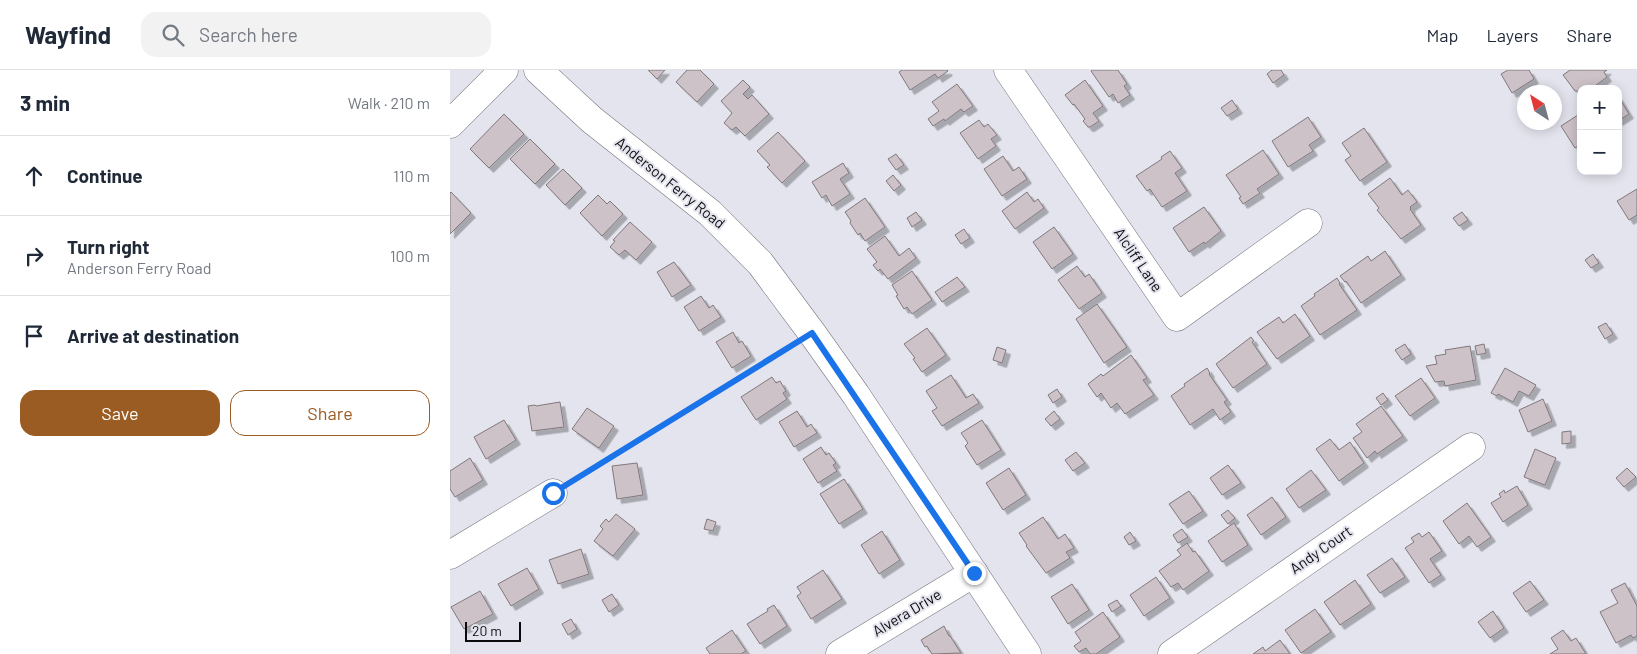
<!DOCTYPE html>
<html lang="en">
<head>
<meta charset="utf-8">
<style>
	:root { --surface:#fff; --page:#f2f2f3; --text:#1f2937; --muted:#747a83; --line:#e0e1e3; --accent:#9a5c22 }
	body { margin:0; font-family:Barlow,sans-serif; background:var(--page); color:var(--text) }
	.controls { position:absolute; right:15px; top:15px; display:grid; overflow:hidden; border-radius:10px; box-shadow:0 2px 12px #0003 }
	.controls button { width:45px; height:45px; display:grid; place-items:center; padding:0; border:0; border-bottom:1px solid var(--line); background:var(--surface); color:var(--text); font:25px sans-serif }
	.compass { position:absolute; left:1067px; top:15px; width:45px; height:45px; border-radius:50%; background:var(--surface); box-shadow:0 2px 12px #0003; rotate:324deg }
	.scale { position:absolute; left:15px; bottom:12px; width:56px; box-sizing:border-box; padding-left:5px; border:2px solid #0b0b0e; border-top:0; font-size:14px; line-height:18px; white-space:nowrap; color:#0b0b0e; -webkit-text-stroke:4px #e4e4ee; paint-order:stroke }
	.stop { position:absolute; width:15px; height:15px; margin:-11px; border:4px solid #1a73e8; border-radius:50%; background:#fff }
	.stop.end { background:#1a73e8; border-color:#fff; box-shadow:0 1px 5px #0008 }
	.list { margin:0; padding:0; list-style:none }
	h2 { display:flex; justify-content:space-between; align-items:center; height:65px; margin:0; padding:0 20px; font-size:21px }
	h2 small { font-size:16px; font-weight:400; color:var(--muted) }
	.list li { display:grid; grid-template-columns:32px 1fr auto; gap:15px; align-items:center; box-sizing:border-box; height:80px; padding:0 20px; border-top:1px solid var(--line) }
	.list b { display:block; font-size:19px; white-space:nowrap }
	.list p { margin:0; font-size:16px; white-space:nowrap; color:var(--muted) }
	.list em { font-size:16px; font-style:normal; color:var(--muted) }
	.actions { display:flex; gap:10px; padding:15px 20px }
	.actions a { flex:1; padding:11px 0; border:1px solid var(--accent); border-radius:15px; text-align:center; font-size:18px; color:var(--accent) }
	.actions .main { background:var(--accent); color:#fff }
	.icon { flex:none; width:28px; height:28px; fill:none; stroke:currentColor; stroke-width:2; stroke-linecap:round; stroke-linejoin:round }
	.map { position:relative; flex:none; width:1187px; height:584px; overflow:hidden }
	header { display:flex; align-items:center; gap:30px; box-sizing:border-box; height:70px; padding:0 25px; background:var(--surface); border-bottom:1px solid var(--line) }
	header strong { font-size:24px }
	nav { display:flex; gap:28px; margin-inline-start:auto; font-size:18px }
	.search { width:350px; height:45px; background:var(--page); display:flex; align-items:center; gap:12px; box-sizing:border-box; padding:0 18px; border-radius:15px; color:var(--muted); font-size:19px }
	main { display:flex }
	aside { flex:1; background:var(--surface) }
	.map>svg:first-child { display:block }
	.building { fill:#ccc2c7; stroke:#81787c; filter:url(#shadow) }
	.lines { fill:none; stroke-linecap:round; stroke-linejoin:round }
	.minor-casing { stroke:#74747d; stroke-width:29 }
	.path { stroke:#6e6e75; stroke-width:3; stroke-dasharray:4 4; stroke-linecap:butt }
	.minor { stroke:#fff; stroke-width:28 }
	.route { stroke:#1a73e8; stroke-width:6 }
	.labels { text-anchor:middle; stroke-width:4; stroke-linejoin:round; paint-order:stroke }
	.street-label { font-size:15px; fill:#0b0b0e; stroke:#e4e4ee }
</style>
</head>
<body>
<header>
<strong>Wayfind</strong>
<div class="search"><svg class="icon" aria-label="search" viewBox="0 0 24 24"><circle cx="10" cy="10" r="6"/><path d="M15 15l6 6"/></svg>Search here</div>
<nav><a>Map</a><a>Layers</a><a>Share</a></nav>
</header>
<main>
<aside>
<h2>3 min<small>Walk · 210 m</small></h2>
<ul class="list">
<li><svg class="icon" aria-label="ahead" viewBox="0 0 24 24"><path d="M12 20V5M6 11l6-6 6 6"/></svg><div><b>Continue</b></div><em>110 m</em></li>
<li><svg class="icon" aria-label="right" viewBox="0 0 24 24"><path d="M7 20v-9h11M14 6l5 5-5 5"/></svg><div><b>Turn right</b><p>Anderson Ferry Road</p></div><em>100 m</em></li>
<li><svg class="icon" aria-label="arrive" viewBox="0 0 24 24"><path d="M6 21V4h12l-3 4 3 4H6"/></svg><div><b>Arrive at destination</b></div></li>
</ul>
<div class="actions"><a class="main">Save</a><a>Share</a></div>
</aside>
<div class="map">
<svg width="1187" height="584" viewBox="0 0 1187 584">
	<defs>
		<filter id="shadow"><feDropShadow dx="4.5" dy="4.5" stdDeviation="0" flood-color="#0004"/></filter>
	</defs>
	<rect width="100%" height="100%" fill="#e4e4ee"/>
	<g class="building">
		<path d="M 198,0 L 215,0 L 207,9 Z"/>
		<path d="M 237,0 L 250,0 L 264,14 L 247,32 L 226,12 Z"/>
		<path d="M 452,0 L 497,0 L 498,1 L 488,8 L 485,4 L 460,20 L 449,2 Z"/>
		<path d="M 643,0 L 668,0 L 677,14 L 674,16 L 680,25 L 668,33 L 663,24 L 659,27 L 641,1 Z"/>
		<path d="M 822,0 L 831,0 L 834,5 L 823,13 L 817,4 Z"/>
		<path d="M 1058,0 L 1079,0 L 1084,9 L 1062,23 L 1051,4 Z"/>
		<path d="M 1120,0 L 1157,0 L 1154,2 L 1157,7 L 1141,19 L 1131,19 L 1131,21 L 1125,21 L 1113,5 Z"/>
		<path d="M 293,10 L 300,17 L 293,24 L 298,29 L 302,25 L 319,44 L 295,66 L 286,57 L 282,60 L 274,53 L 282,43 L 271,31 Z"/>
		<path d="M 635,10 L 653,36 L 643,43 L 649,51 L 640,57 L 638,57 L 633,51 L 635,49 L 624,34 L 623,35 L 615,25 Z"/>
		<path d="M 507,14 L 523,36 L 514,42 L 511,39 L 495,51 L 494,49 L 483,56 L 478,49 L 489,41 L 482,32 Z"/>
		<path d="M 1168,26 L 1179,44 L 1168,51 Z"/>
		<path d="M 782,30 L 788,39 L 777,46 L 771,38 Z"/>
		<path d="M 1131,43 L 1131,74 L 1125,78 L 1111,56 Z"/>
		<path d="M 54,44 L 74,64 L 39,98 L 20,79 Z"/>
		<path d="M 858,47 L 871,67 L 859,75 L 863,81 L 838,97 L 822,71 Z"/>
		<path d="M 529,50 L 534,57 L 538,54 L 547,65 L 541,69 L 546,76 L 528,89 L 510,63 Z"/>
		<path d="M 914,58 L 937,92 L 910,111 L 895,90 L 901,86 L 892,73 Z"/>
		<path d="M 328,62 L 355,91 L 332,113 L 317,97 L 320,95 L 307,81 Z"/>
		<path d="M 80,69 L 105,94 L 85,114 L 60,89 Z"/>
		<path d="M 813,80 L 829,104 L 807,119 L 810,123 L 793,134 L 789,128 L 791,127 L 776,105 Z"/>
		<path d="M 720,81 L 732,98 L 725,103 L 737,121 L 712,137 L 700,119 L 697,121 L 686,106 L 712,89 L 711,87 Z"/>
		<path d="M 446,84 L 454,95 L 446,100 L 438,89 Z"/>
		<path d="M 553,86 L 563,101 L 569,97 L 577,109 L 552,126 L 534,99 Z"/>
		<path d="M 393,93 L 399,103 L 390,109 L 400,124 L 382,136 L 376,125 L 372,128 L 362,112 Z"/>
		<path d="M 113,99 L 132,118 L 115,135 L 96,115 Z"/>
		<path d="M 443,105 L 451,115 L 444,121 L 436,111 Z"/>
		<path d="M 940,108 L 952,125 L 958,120 L 967,132 L 960,137 L 961,138 L 960,139 L 971,155 L 951,169 L 927,140 L 929,138 L 918,124 Z"/>
		<path d="M 1187,119 L 1187,145 L 1179,150 L 1167,131 Z"/>
		<path d="M 1,122 L 21,143 L 0,164 L 0,123 Z"/>
		<path d="M 577,122 L 584,132 L 588,129 L 594,138 L 565,159 L 552,141 Z"/>
		<path d="M 148,125 L 157,134 L 160,131 L 173,144 L 152,166 L 130,143 Z"/>
		<path d="M 415,128 L 435,157 L 415,171 L 410,163 L 408,165 L 400,153 L 401,151 L 395,142 Z"/>
		<path d="M 754,137 L 771,161 L 755,174 L 754,172 L 739,182 L 723,158 Z"/>
		<path d="M 466,142 L 472,150 L 462,157 L 457,148 Z"/>
		<path d="M 1012,142 L 1018,150 L 1009,156 L 1003,148 Z"/>
		<path d="M 180,152 L 202,172 L 186,190 L 175,180 L 169,185 L 160,177 L 165,171 L 163,170 Z"/>
		<path d="M 604,157 L 623,184 L 602,199 L 583,172 Z"/>
		<path d="M 514,159 L 520,168 L 511,174 L 505,165 Z"/>
		<path d="M 435,166 L 449,186 L 459,178 L 466,188 L 438,209 L 430,199 L 428,201 L 423,195 L 427,192 L 417,179 Z"/>
		<path d="M 935,181 L 951,205 L 911,233 L 896,211 L 895,212 L 890,206 L 918,186 L 921,191 Z"/>
		<path d="M 1143,184 L 1149,193 L 1141,198 L 1135,190 Z"/>
		<path d="M 224,192 L 241,215 L 222,227 L 207,202 Z"/>
		<path d="M 627,196 L 635,207 L 639,204 L 652,223 L 629,239 L 608,210 Z"/>
		<path d="M 462,201 L 482,230 L 462,244 L 457,237 L 454,239 L 446,226 L 448,225 L 442,215 Z"/>
		<path d="M 507,207 L 515,217 L 492,232 L 485,222 Z"/>
		<path d="M 887,208 L 890,213 L 889,214 L 907,240 L 870,265 L 851,236 L 865,226 L 864,224 Z"/>
		<path d="M 251,226 L 259,238 L 263,235 L 271,247 L 249,261 L 234,237 Z"/>
		<path d="M 647,234 L 677,277 L 654,293 L 626,249 Z"/>
		<path d="M 845,244 L 860,266 L 827,289 L 807,262 L 829,247 L 833,253 Z"/>
		<path d="M 1156,253 L 1163,264 L 1155,269 L 1148,257 Z"/>
		<path d="M 477,258 L 496,285 L 472,302 L 463,289 L 465,288 L 454,274 Z"/>
		<path d="M 283,262 L 289,273 L 292,271 L 301,286 L 282,298 L 266,272 Z"/>
		<path d="M 801,267 L 804,271 L 802,272 L 817,294 L 783,318 L 766,294 Z"/>
		<path d="M 955,274 L 961,284 L 952,290 L 945,280 Z"/>
		<path d="M 1034,274 L 1036,283 L 1027,285 L 1025,276 Z"/>
		<path d="M 1020,276 L 1026,310 L 995,316 L 994,311 L 985,312 L 976,296 L 987,294 L 985,286 L 996,284 L 995,280 Z"/>
		<path d="M 547,277 L 556,280 L 552,293 L 543,290 Z"/>
		<path d="M 681,285 L 697,308 L 693,310 L 704,325 L 675,344 L 667,333 L 661,338 L 651,323 L 647,327 L 638,314 L 651,304 L 653,306 Z"/>
		<path d="M 757,298 L 760,303 L 759,304 L 777,330 L 774,332 L 781,342 L 770,350 L 763,339 L 740,355 L 721,326 L 735,316 L 734,314 Z"/>
		<path d="M 1055,298 L 1086,315 L 1079,326 L 1069,321 L 1063,332 L 1048,324 L 1047,326 L 1041,323 Z"/>
		<path d="M 501,305 L 516,328 L 523,324 L 529,333 L 492,356 L 482,341 L 487,338 L 476,321 Z"/>
		<path d="M 322,307 L 326,313 L 330,311 L 336,321 L 333,323 L 337,329 L 306,350 L 291,327 Z"/>
		<path d="M 971,308 L 985,328 L 960,346 L 945,326 Z"/>
		<path d="M 607,319 L 612,327 L 603,333 L 598,325 Z"/>
		<path d="M 933,323 L 938,330 L 931,335 L 926,328 Z"/>
		<path d="M 1093,329 L 1102,351 L 1078,362 L 1069,340 Z"/>
		<path d="M 110,332 L 114,357 L 82,361 L 78,336 L 85,335 L 86,336 Z"/>
		<path d="M 931,336 L 953,366 L 927,384 L 925,381 L 917,388 L 903,368 L 912,362 L 906,354 Z"/>
		<path d="M 137,338 L 164,356 L 149,378 L 122,359 Z"/>
		<path d="M 347,341 L 357,357 L 361,354 L 367,363 L 344,377 L 329,352 Z"/>
		<path d="M 604,341 L 610,349 L 601,356 L 595,349 Z"/>
		<path d="M 54,350 L 66,370 L 36,389 L 24,367 Z"/>
		<path d="M 532,350 L 551,380 L 527,395 L 515,376 L 518,373 L 511,363 Z"/>
		<path d="M 1121,361 L 1121,373 L 1112,374 L 1112,362 Z"/>
		<path d="M 880,369 L 889,380 L 900,372 L 914,393 L 889,411 L 866,379 Z"/>
		<path d="M 371,377 L 376,385 L 379,383 L 386,393 L 383,395 L 387,401 L 368,413 L 353,389 Z"/>
		<path d="M 1085,379 L 1106,388 L 1095,415 L 1074,407 Z"/>
		<path d="M 626,382 L 635,393 L 623,401 L 615,390 Z"/>
		<path d="M 20,388 L 33,410 L 5,427 L 0,419 L 0,401 Z"/>
		<path d="M 187,393 L 193,425 L 167,429 L 162,396 Z"/>
		<path d="M 778,395 L 791,413 L 772,425 L 760,408 Z"/>
		<path d="M 559,398 L 576,425 L 553,440 L 536,413 Z"/>
		<path d="M 1177,398 L 1186,407 L 1174,417 L 1166,408 Z"/>
		<path d="M 861,400 L 876,420 L 849,438 L 836,419 Z"/>
		<path d="M 394,409 L 413,439 L 389,454 L 370,424 Z"/>
		<path d="M 1067,416 L 1078,435 L 1053,452 L 1041,433 L 1051,427 L 1049,424 L 1054,420 L 1055,423 Z"/>
		<path d="M 739,421 L 753,441 L 733,454 L 719,434 Z"/>
		<path d="M 822,427 L 836,447 L 811,465 L 797,445 Z"/>
		<path d="M 1017,433 L 1041,467 L 1027,477 L 1019,466 L 1009,474 L 993,451 Z"/>
		<path d="M 778,440 L 785,448 L 778,454 L 771,445 Z"/>
		<path d="M 166,444 L 185,459 L 163,486 L 144,471 L 153,459 L 150,456 L 156,449 L 159,452 Z"/>
		<path d="M 593,447 L 608,469 L 615,464 L 624,478 L 616,482 L 620,488 L 596,503 L 576,476 L 577,475 L 569,463 Z"/>
		<path d="M 257,449 L 266,452 L 263,461 L 254,459 Z"/>
		<path d="M 784,453 L 798,475 L 772,492 L 758,471 Z"/>
		<path d="M 732,459 L 738,467 L 728,473 L 723,465 Z"/>
		<path d="M 432,461 L 450,490 L 429,504 L 411,475 Z"/>
		<path d="M 680,462 L 686,471 L 679,475 L 674,467 Z"/>
		<path d="M 979,462 L 992,481 L 980,489 L 991,505 L 979,513 L 955,478 L 964,472 L 961,468 L 969,463 L 972,467 Z"/>
		<path d="M 737,473 L 743,482 L 745,481 L 759,501 L 733,520 L 728,513 L 721,517 L 709,501 L 731,485 L 727,480 Z"/>
		<path d="M 131,479 L 139,504 L 108,514 L 99,490 Z"/>
		<path d="M 942,488 L 955,507 L 930,523 L 917,505 Z"/>
		<path d="M 77,498 L 89,519 L 61,536 L 48,514 Z"/>
		<path d="M 373,500 L 392,529 L 361,549 L 347,526 L 351,523 L 347,517 Z"/>
		<path d="M 706,507 L 720,528 L 694,546 L 680,525 Z"/>
		<path d="M 905,510 L 921,534 L 890,555 L 874,532 Z"/>
		<path d="M 1080,511 L 1094,530 L 1076,542 L 1063,523 Z"/>
		<path d="M 1175,513 L 1187,536 L 1187,566 L 1183,568 L 1181,565 L 1166,573 L 1150,542 L 1168,533 L 1161,520 Z"/>
		<path d="M 622,514 L 639,540 L 618,554 L 601,527 Z"/>
		<path d="M 30,521 L 43,544 L 14,559 L 1,537 Z"/>
		<path d="M 162,524 L 169,535 L 159,542 L 152,530 Z"/>
		<path d="M 667,530 L 671,536 L 662,542 L 658,535 Z"/>
		<path d="M 324,535 L 337,556 L 310,574 L 297,554 L 318,541 L 317,539 Z"/>
		<path d="M 865,539 L 881,562 L 851,583 L 835,560 Z"/>
		<path d="M 1043,541 L 1054,558 L 1040,568 L 1028,552 Z"/>
		<path d="M 653,542 L 670,567 L 646,584 L 640,584 L 636,578 L 629,582 L 624,576 L 631,571 L 625,562 Z"/>
		<path d="M 121,549 L 127,559 L 118,565 L 112,554 Z"/>
		<path d="M 494,556 L 499,566 L 500,566 L 511,583 L 482,584 L 477,576 L 475,577 L 471,570 Z"/>
		<path d="M 282,560 L 296,581 L 291,584 L 260,584 L 256,578 Z"/>
		<path d="M 1113,560 L 1121,571 L 1126,568 L 1136,584 L 1100,584 L 1108,579 L 1101,568 Z"/>
		<path d="M 830,570 L 840,584 L 803,584 L 813,577 L 815,581 Z"/>
	</g>
	<g class="lines">
		<g class="minor-casing">
			<g id="minor">
				<path d="M 88,0 L 142,50 L 260,143 L 310,193 L 362,263 L 406,325 L 577,584"/>
				<path d="M 558,0 L 727,247 L 858,153"/>
				<path d="M 0,54 L 54,0"/>
				<path d="M 0,485 L 103,423"/>
				<path d="M 390,584 L 524,503"/>
				<path d="M 722,584 L 1021,377"/>
			</g>
		</g>
		<path class="path" d="M 120,412 L 343,275"/>
		<use href="#minor" class="minor"/>
	</g>
	<g class="lines">
		<path class="route" d="M 103,423 L 362,263 L 524,503"/>
	</g>
	<g class="labels">
		<g class="street-label">
			<text transform="translate(220 113) rotate(39)" y="5">Anderson Ferry Road</text>
			<text transform="translate(688 190) rotate(56)" y="5">Alcliff Lane</text>
			<text transform="translate(871 480) rotate(-35)" y="5">Andy Court</text>
			<text transform="translate(457 543) rotate(-31)" y="5">Alvera Drive</text>
		</g>
	</g>
</svg>
<div class="controls">
<button>+</button>
<button>−</button>
</div>
<svg class="compass" viewBox="-18 -18 36 36"><path d="M0-13l5 13h-10z" fill="#e53935"/><path d="M0 13l5-13h-10z" fill="#747a83"/></svg>
<div class="scale">20 m</div>
<div class="stop" style="left:103px;top:423px"></div>
<div class="stop end" style="left:524px;top:503px"></div>
</div>
</main>
</body>
</html>
